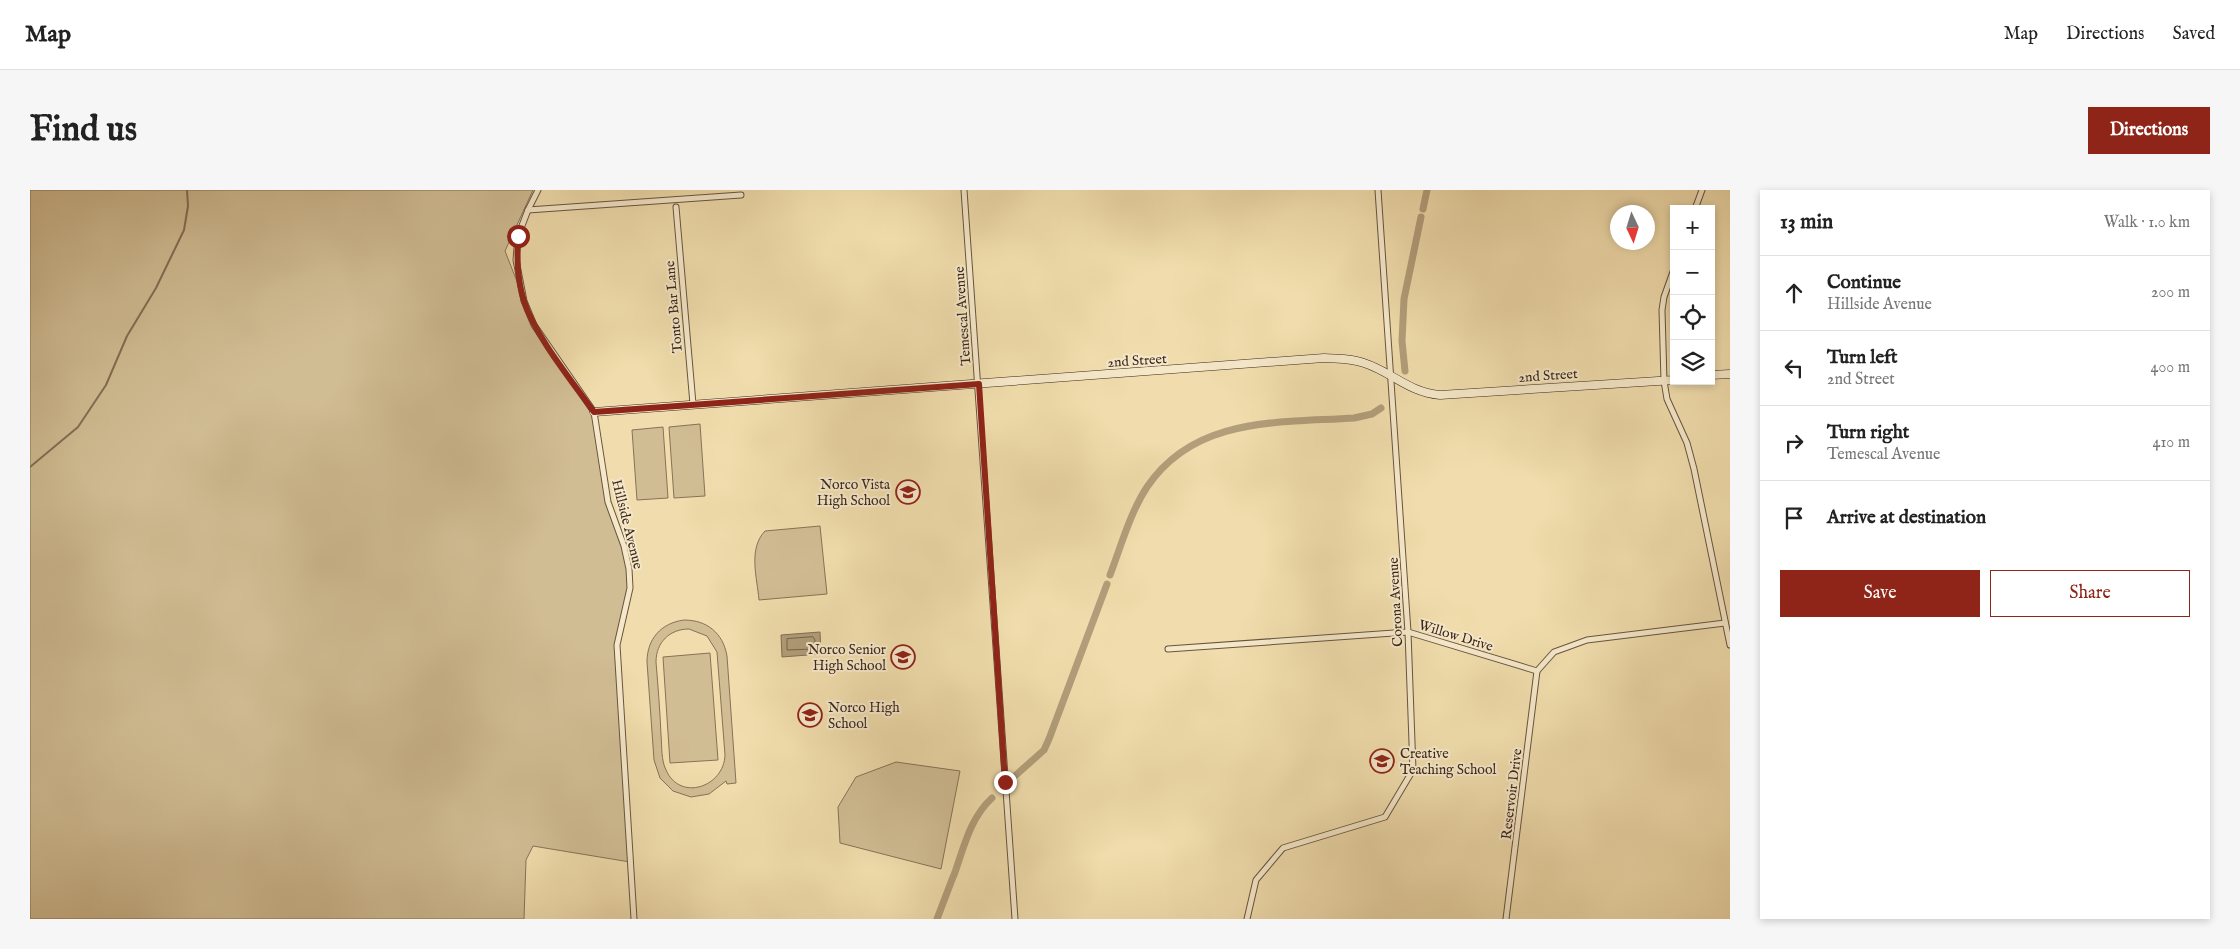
<!DOCTYPE html>
<html lang="en">
<head>
<meta charset="utf-8">
<style>
	:root { --surface:#fff; --page:#f6f6f6; --text:#222; --muted:#767676; --line:#e0e0e0; --accent:#8f2418 }
	body { margin:0; font-family:"IM FELL English",serif; background:var(--page); color:var(--text) }
	.controls { position:absolute; right:15px; top:15px; display:grid; overflow:hidden; border-radius:0px; box-shadow:0 2px 8px #0003 }
	.controls button { width:45px; height:45px; display:grid; place-items:center; padding:0; border:0; border-bottom:1px solid var(--line); background:var(--surface); color:var(--text); font:25px sans-serif }
	.compass { position:absolute; left:1580px; top:15px; width:45px; height:45px; border-radius:50%; background:var(--surface); box-shadow:0 2px 8px #0003; rotate:176deg }
	.stop { position:absolute; width:15px; height:15px; margin:-11px; border:4px solid #8f2418; border-radius:50%; background:#fff }
	.stop.end { background:#8f2418; border-color:#fff; box-shadow:0 1px 5px #0008 }
	.list { margin:0; padding:0; list-style:none }
	h2 { display:flex; justify-content:space-between; align-items:center; height:65px; margin:0; padding:0 20px; font-size:21px }
	h2 small { font-size:16px; font-weight:400; color:var(--muted) }
	.list li { display:grid; grid-template-columns:32px 1fr auto; gap:15px; align-items:center; box-sizing:border-box; height:75px; padding:0 20px; border-top:1px solid var(--line) }
	.list b { display:block; font-size:19px; white-space:nowrap }
	.list p { margin:0; font-size:16px; white-space:nowrap; color:var(--muted) }
	.list em { font-size:16px; font-style:normal; color:var(--muted) }
	.actions { display:flex; gap:10px; padding:15px 20px }
	.actions a { flex:1; padding:11px 0; border:1px solid var(--accent); border-radius:0px; text-align:center; font-size:18px; color:var(--accent) }
	.actions .main { background:var(--accent); color:#fff }
	.icon { flex:none; width:28px; height:28px; fill:none; stroke:currentColor; stroke-width:2; stroke-linecap:round; stroke-linejoin:round }
	.map { position:relative; flex:none; width:1700px; height:729px; overflow:hidden; border-radius:0px }
	header { display:flex; align-items:center; gap:30px; box-sizing:border-box; height:70px; padding:0 25px; background:var(--surface); border-bottom:1px solid var(--line) }
	header strong { font-size:24px }
	nav { display:flex; gap:28px; margin-inline-start:auto; font-size:18px }
	.intro { display:flex; align-items:center; justify-content:space-between; box-sizing:border-box; height:120px; padding:0 30px }
	h1 { margin:0; font-size:35px }
	.button { padding:12px 22px; border-radius:0px; background:var(--accent); color:#fff; font-size:18px; font-weight:700 }
	main { display:flex; gap:30px; padding:0 30px }
	aside { flex:1; background:var(--surface); border-radius:0px; box-shadow:0 2px 8px #0003 }
	.map>svg:first-child { display:block }
	.green { fill:#d1bd94; stroke:#867258; fill-rule:evenodd }
	.water { fill:#b29e7b; stroke:#826e55 }
	.lines { fill:none; stroke-linecap:round; stroke-linejoin:round }
	.shore { stroke:#76624c; stroke-width:1 }
	.stream { stroke:#826e55; stroke-width:2 }
	.canal { stroke:#b29e7b; stroke-width:7 }
	.street-casing { stroke:#685441; stroke-width:7 }
	.secondary-casing { stroke:#3b271d; stroke-width:9 }
	.street { stroke:#f5e8c9; stroke-width:5 }
	.secondary { stroke:#f5e8c9; stroke-width:8 }
	.route { stroke:#8f2418; stroke-width:6 }
	.labels { text-anchor:middle; stroke-width:4; stroke-linejoin:round; paint-order:stroke }
	.street-label { font-size:14px; fill:#3b271d; stroke:#f5e8c9 }
	.poi-label { font-size:14px; fill:#3b271d; stroke:#f5e8c9; text-anchor:end }
</style>
</head>
<body>
<header>
<strong>Map</strong>
<nav><a>Map</a><a>Directions</a><a>Saved</a></nav>
</header>
<div class="intro"><h1>Find us</h1><a class="button">Directions</a></div>
<main>
<div class="map">
<svg width="1700" height="729" viewBox="0 0 1700 729">
	<rect width="100%" height="100%" fill="#f0dcac"/>
	<filter id="stains"><feTurbulence type="fractalNoise" baseFrequency=".004" numOctaves="4"/><feColorMatrix values="0 0 0 0 .2 0 0 0 0 .09 0 0 0 0 .02 0 0 0 .5 -.17"/></filter>
	<radialGradient id="worn" r=".72"><stop offset=".6" stop-color="#630" stop-opacity="0"/><stop offset="1" stop-color="#630" stop-opacity=".3"/></radialGradient>
	<g class="green">
		<path d="M 0,0 L 503,0 L 475,61 L 504,135 L 564,222 L 578,312 L 594,356 L 600,398 L 587,455 L 600,672 L 503,656 L 496,670 L 494,729 L 0,729 Z"/>
		<path d="M 670,234 L 675,306 L 644,308 L 639,237 Z"/>
		<path d="M 633,237 L 638,308 L 607,310 L 602,240 Z"/>
		<path d="M 790,336 L 797,404 L 729,410 C 727,387 718,359 735,341 Z"/>
		<path d="M 654,430 C 677,430 693,443 697,466 L 706,593 L 697,594 L 696,591 L 679,604 L 661,607 L 643,601 L 630,588 L 624,570 L 617,472 C 617,449 631,433 654,430 ZM 659,439 L 677,446 L 687,462 L 695,565 C 694,597 650,612 636,580 C 631,570 632,557 631,545 C 630,521 628,496 626,472 C 626,452 640,439 659,439 Z"/>
		<path d="M 680,463 L 688,570 L 640,573 L 633,467 Z"/>
		<path d="M 866,572 L 930,581 L 911,679 L 810,653 L 808,617 L 826,587 Z"/>
	</g>
	<path class="water" d="M 790,442 L 791,464 L 752,467 L 751,445 Z"/>
	<g class="lines">
		<path class="shore" d="M 783,447 L 785,450 L 784,459 L 757,460 L 757,449 Z"/>
		<path class="stream" d="M 0,277 L 48,237 L 76,195 L 97,146 L 126,98 L 154,40 L 158,16 L 157,0"/>
		<g class="canal">
			<path d="M 1393,19 L 1397,0"/>
			<path d="M 1375,181 L 1372,151 L 1374,109 L 1391,27"/>
			<path d="M 1080,385 C 1091,356 1100,323 1117,297 C 1165,226 1249,233 1324,228 L 1342,224 L 1351,218"/>
			<path d="M 986,585 L 1014,560 L 1019,549 L 1077,394"/>
			<path d="M 924,685 C 934,657 940,628 962,608"/>
			<path d="M 907,729 L 923,687"/>
		</g>
		<g class="street-casing">
			<g id="street">
				<path d="M 508,0 L 498,20 L 488,46 L 486,70 L 494,111 L 504,135 L 564,222 L 578,312 L 594,356 L 599,379 L 600,398 L 587,455 L 604,729"/>
				<path d="M 934,0 L 985,729"/>
				<path d="M 646,17 L 663,214"/>
				<path d="M 1665,19 L 1672,0"/>
				<path d="M 498,20 L 711,5"/>
				<path d="M 1644,79 L 1634,107 L 1632,120 L 1634,191 L 1637,209 L 1657,253 L 1664,279 L 1700,455"/>
				<path d="M 1138,459 L 1378,442 L 1507,481"/>
				<path d="M 1507,481 L 1524,462 L 1557,450 L 1695,433"/>
				<path d="M 1217,729 L 1226,690 L 1253,658 L 1355,627 L 1383,580 L 1378,442 L 1348,0"/>
				<path d="M 1476,729 L 1507,481"/>
			</g>
		</g>
		<g class="secondary-casing">
			<g id="secondary">
				<path d="M 1681,185 L 1700,184"/>
				<path d="M 564,222 L 1294,168 C 1308,169 1321,168 1334,173 C 1362,182 1378,202 1410,205 L 1644,190"/>
			</g>
		</g>
		<use href="#street" class="street"/>
		<use href="#secondary" class="secondary"/>
	</g>
	<g class="lines">
		<path class="route" d="M 488,46 C 487,68 487,89 494,111 C 505,146 542,191 564,222 L 949,194 L 975,592"/>
	</g>
	<defs>
		<g id="school-ring" transform="scale(1.25)"><circle r="9.5" fill="#f5e8c9" stroke="#8f2418" stroke-width="1.5"/><path d="M0-5L7-2L0 1L-7-2ZM-4 1L0 2.5L4 1V4Q0 6-4 4Z" fill="#8f2418"/></g>
	</defs>
	<g fill-rule="evenodd">
		<use href="#school-ring" x="878" y="302"/>
		<use href="#school-ring" x="873" y="467"/>
		<use href="#school-ring" x="780" y="525"/>
		<use href="#school-ring" x="1352" y="571"/>
	</g>
	<g class="labels">
		<g class="street-label">
			<text transform="translate(643 117) rotate(-95)" y="5">Tonto Bar Lane</text>
			<text transform="translate(932 126) rotate(-94)" y="5">Temescal Avenue</text>
			<text transform="translate(1107 170) rotate(-4)" y="5">2nd Street</text>
			<text transform="translate(1518 185) rotate(-4)" y="5">2nd Street</text>
			<text transform="translate(598 334) rotate(76)" y="5">Hillside Avenue</text>
			<text transform="translate(1365 412) rotate(-93)" y="5">Corona Avenue</text>
			<text transform="translate(1426 445) rotate(17)" y="5">Willow Drive</text>
			<text transform="translate(1481 604) rotate(-83)" y="5">Reservoir Drive</text>
		</g>
		<g class="poi-label">
			<text x="860" y="299">Norco Vista<tspan x="860" dy="16">High School</tspan></text>
			<text x="856" y="464">Norco Senior<tspan x="856" dy="16">High School</tspan></text>
			<text x="798" y="522" text-anchor="start">Norco High<tspan x="798" dy="16">School</tspan></text>
			<text x="1370" y="568" text-anchor="start">Creative<tspan x="1370" dy="16">Teaching School</tspan></text>
		</g>
	</g>
	<rect width="100%" height="100%" filter="url(#stains)"/>
	<rect width="100%" height="100%" fill="url(#worn)"/>
</svg>
<div class="controls">
<button>+</button>
<button>−</button>
<button><svg class="icon" aria-label="locate" viewBox="0 0 24 24"><circle cx="12" cy="12" r="6"/><path d="M12 2v4M12 18v4M2 12h4M18 12h4"/></svg></button>
<button><svg class="icon" aria-label="layers" viewBox="0 0 24 24"><path d="M12 4l9 5-9 5-9-5zM3 14l9 5 9-5"/></svg></button>
</div>
<svg class="compass" viewBox="-18 -18 36 36"><path d="M0-13l5 13h-10z" fill="#e53935"/><path d="M0 13l5-13h-10z" fill="#767676"/></svg>
<div class="stop" style="left:488px;top:46px"></div>
<div class="stop end" style="left:975px;top:592px"></div>
</div>
<aside>
<h2>13 min<small>Walk · 1.0 km</small></h2>
<ul class="list">
<li><svg class="icon" aria-label="ahead" viewBox="0 0 24 24"><path d="M12 20V5M6 11l6-6 6 6"/></svg><div><b>Continue</b><p>Hillside Avenue</p></div><em>200 m</em></li>
<li><svg class="icon" aria-label="left" viewBox="0 0 24 24"><path d="M17 20v-9H6M10 6l-5 5 5 5"/></svg><div><b>Turn left</b><p>2nd Street</p></div><em>400 m</em></li>
<li><svg class="icon" aria-label="right" viewBox="0 0 24 24"><path d="M7 20v-9h11M14 6l5 5-5 5"/></svg><div><b>Turn right</b><p>Temescal Avenue</p></div><em>410 m</em></li>
<li><svg class="icon" aria-label="arrive" viewBox="0 0 24 24"><path d="M6 21V4h12l-3 4 3 4H6"/></svg><div><b>Arrive at destination</b></div></li>
</ul>
<div class="actions"><a class="main">Save</a><a>Share</a></div>
</aside>
</main>
</body>
</html>
